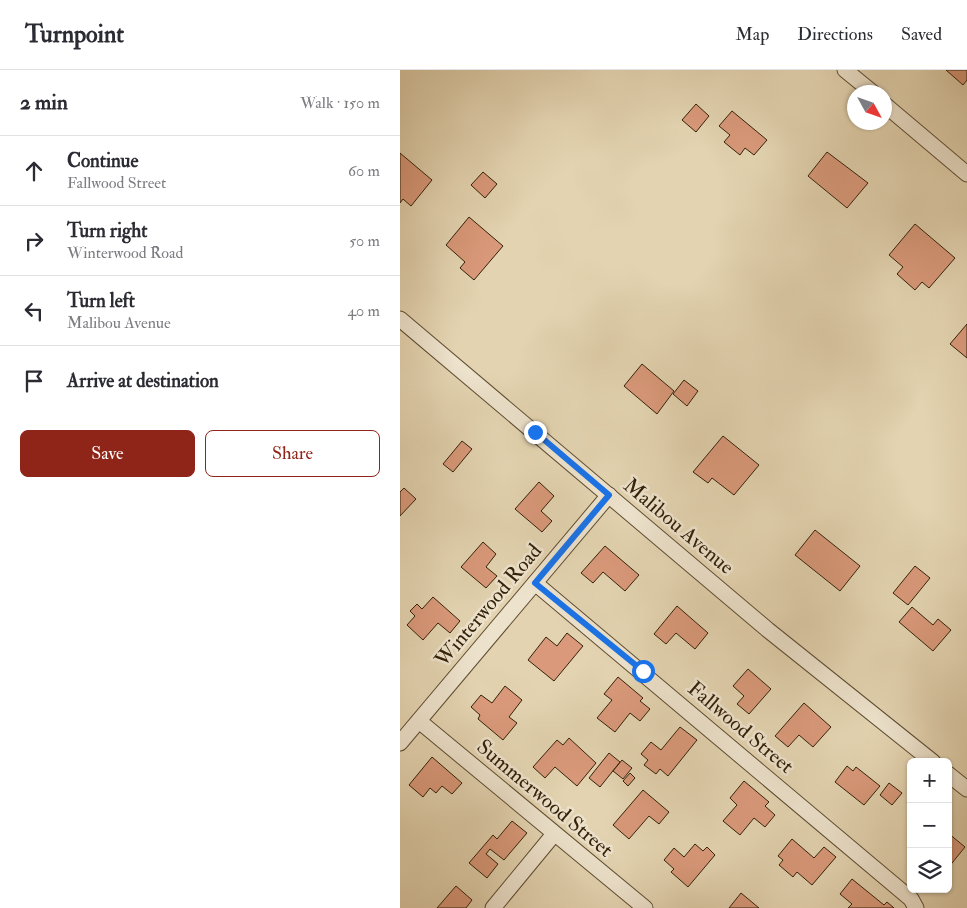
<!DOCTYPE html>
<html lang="en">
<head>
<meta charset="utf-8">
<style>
	:root { --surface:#fff; --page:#f2f2f3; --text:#2b2b33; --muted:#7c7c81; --line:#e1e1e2; --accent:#8f2418 }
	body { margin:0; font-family:"IM FELL Double Pica",serif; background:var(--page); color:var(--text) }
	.controls { position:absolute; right:15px; bottom:15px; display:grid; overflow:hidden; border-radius:8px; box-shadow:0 1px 4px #0004 }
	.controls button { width:45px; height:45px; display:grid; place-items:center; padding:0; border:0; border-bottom:1px solid var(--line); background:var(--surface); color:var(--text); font:25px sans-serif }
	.compass { position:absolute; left:447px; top:15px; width:45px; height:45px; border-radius:50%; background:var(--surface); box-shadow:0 1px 4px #0004; rotate:130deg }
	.stop { position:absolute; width:15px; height:15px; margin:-11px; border:4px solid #1a73e8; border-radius:50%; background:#fff }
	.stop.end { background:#1a73e8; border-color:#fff; box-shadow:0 1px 5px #0008 }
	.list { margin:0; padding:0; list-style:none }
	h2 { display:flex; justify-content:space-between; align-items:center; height:65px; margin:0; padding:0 20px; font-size:21px }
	h2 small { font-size:16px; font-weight:400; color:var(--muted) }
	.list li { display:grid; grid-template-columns:32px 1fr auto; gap:15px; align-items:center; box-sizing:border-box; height:70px; padding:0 20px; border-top:1px solid var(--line) }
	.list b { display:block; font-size:19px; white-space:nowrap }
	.list p { margin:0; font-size:16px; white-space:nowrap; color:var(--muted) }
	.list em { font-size:16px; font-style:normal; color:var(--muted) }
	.actions { display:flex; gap:10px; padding:15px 20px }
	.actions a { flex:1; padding:11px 0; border:1px solid var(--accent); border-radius:8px; text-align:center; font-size:18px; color:var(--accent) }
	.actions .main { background:var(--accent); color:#fff }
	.icon { flex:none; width:28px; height:28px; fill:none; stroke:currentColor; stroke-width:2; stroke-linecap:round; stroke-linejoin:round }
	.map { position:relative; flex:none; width:567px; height:838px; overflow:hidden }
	header { display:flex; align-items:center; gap:30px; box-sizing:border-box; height:70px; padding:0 25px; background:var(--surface); border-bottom:1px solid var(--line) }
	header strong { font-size:24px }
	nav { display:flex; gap:28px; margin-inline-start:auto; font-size:18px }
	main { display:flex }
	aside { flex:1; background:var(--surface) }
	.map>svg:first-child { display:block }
	.building { fill:#d9997a; stroke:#332109 }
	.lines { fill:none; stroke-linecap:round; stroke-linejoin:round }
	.minor-casing { stroke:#5f4e33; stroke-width:17 }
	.minor { stroke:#ede2cc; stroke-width:15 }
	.route { stroke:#1a73e8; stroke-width:6 }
	.labels { text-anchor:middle; stroke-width:5; stroke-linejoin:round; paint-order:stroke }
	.street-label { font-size:21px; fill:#332109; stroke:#ede2cc }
</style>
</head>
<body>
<header>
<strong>Turnpoint</strong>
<nav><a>Map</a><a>Directions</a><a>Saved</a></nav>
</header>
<main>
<aside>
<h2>2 min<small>Walk · 150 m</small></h2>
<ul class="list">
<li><svg class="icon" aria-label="ahead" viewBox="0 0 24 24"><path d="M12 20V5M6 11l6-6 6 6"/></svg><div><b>Continue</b><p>Fallwood Street</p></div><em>60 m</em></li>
<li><svg class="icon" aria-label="right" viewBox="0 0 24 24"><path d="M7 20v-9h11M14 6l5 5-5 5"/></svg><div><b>Turn right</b><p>Winterwood Road</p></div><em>50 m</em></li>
<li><svg class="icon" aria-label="left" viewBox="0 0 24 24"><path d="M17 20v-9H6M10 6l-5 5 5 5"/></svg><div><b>Turn left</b><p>Malibou Avenue</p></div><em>40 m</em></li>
<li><svg class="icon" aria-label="arrive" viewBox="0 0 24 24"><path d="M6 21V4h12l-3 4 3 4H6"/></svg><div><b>Arrive at destination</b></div></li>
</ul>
<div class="actions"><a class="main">Save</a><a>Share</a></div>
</aside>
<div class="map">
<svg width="567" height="838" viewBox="0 0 567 838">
	<rect width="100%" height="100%" fill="#e3d3b0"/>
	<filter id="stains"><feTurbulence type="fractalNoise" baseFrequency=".004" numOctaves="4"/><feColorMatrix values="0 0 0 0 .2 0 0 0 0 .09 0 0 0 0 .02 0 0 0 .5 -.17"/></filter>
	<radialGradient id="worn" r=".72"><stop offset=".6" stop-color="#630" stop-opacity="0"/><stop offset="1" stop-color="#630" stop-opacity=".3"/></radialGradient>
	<g class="building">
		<path d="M 546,0 L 567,0 L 567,10 L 563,15 Z"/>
		<path d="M 296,34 L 309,46 L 296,62 L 282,50 Z"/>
		<path d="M 332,41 L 367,70 L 354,85 L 345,78 L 340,85 L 324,72 L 330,65 L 319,56 Z"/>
		<path d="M 427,82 L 468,113 L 447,138 L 408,106 Z"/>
		<path d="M 0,83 L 32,110 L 11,136 L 3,129 L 0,133 Z"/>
		<path d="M 83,102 L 97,114 L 85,128 L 71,115 Z"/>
		<path d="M 69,147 L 103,176 L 74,210 L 60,198 L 65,192 L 46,175 Z"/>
		<path d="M 515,154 L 555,188 L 529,218 L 522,212 L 515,220 L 497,204 L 503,197 L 489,185 Z"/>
		<path d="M 567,254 L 567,288 L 550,274 Z"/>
		<path d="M 242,294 L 274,321 L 257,344 L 224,316 Z"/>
		<path d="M 284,310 L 298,321 L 287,336 L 273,324 Z"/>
		<path d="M 323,366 L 359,395 L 334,425 L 312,408 L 308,413 L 293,402 Z"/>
		<path d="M 62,371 L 72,379 L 53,402 L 43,394 Z"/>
		<path d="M 139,412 L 154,426 L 141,441 L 152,451 L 142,462 L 115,439 Z"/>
		<path d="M 4,418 L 16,429 L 0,446 L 0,422 Z"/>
		<path d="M 415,460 L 460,496 L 440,521 L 395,485 Z"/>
		<path d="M 83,472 L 96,484 L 86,497 L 97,506 L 86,518 L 61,497 Z"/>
		<path d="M 205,476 L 239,505 L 225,521 L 203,502 L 193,513 L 181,503 Z"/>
		<path d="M 515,496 L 530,508 L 508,535 L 493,523 Z"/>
		<path d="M 33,527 L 60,551 L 50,563 L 38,553 L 23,570 L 7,555 L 15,546 L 10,541 L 17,534 L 22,539 Z"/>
		<path d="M 277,536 L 308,563 L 295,579 L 276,563 L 266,574 L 254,564 Z"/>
		<path d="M 512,537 L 533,555 L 538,549 L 551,560 L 533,581 L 499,552 Z"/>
		<path d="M 167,563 L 183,576 L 154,611 L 128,590 L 146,567 L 157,576 Z"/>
		<path d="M 348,599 L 371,619 L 349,644 L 337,634 L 344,626 L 333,616 Z"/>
		<path d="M 218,607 L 243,628 L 240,631 L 250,639 L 240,651 L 230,643 L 215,662 L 197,648 L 212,630 L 204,624 Z"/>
		<path d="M 105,616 L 122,630 L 109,647 L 117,653 L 103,670 L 78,649 L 80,645 L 71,637 L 81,625 L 92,633 Z"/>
		<path d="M 404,633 L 431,657 L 413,677 L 399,665 L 388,677 L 375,666 Z"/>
		<path d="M 280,657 L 297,670 L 268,706 L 260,699 L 256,704 L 244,695 L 248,690 L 241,684 L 251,672 L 261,680 Z"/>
		<path d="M 169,668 L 196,693 L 177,716 L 155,697 L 145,708 L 133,697 L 157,670 L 163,675 Z"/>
		<path d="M 209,683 L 220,692 L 200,717 L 189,708 Z"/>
		<path d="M 32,687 L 62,713 L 52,724 L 42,716 L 36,723 L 30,718 L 23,727 L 9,715 Z"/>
		<path d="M 222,690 L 232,698 L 223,709 L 213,701 Z"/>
		<path d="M 447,696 L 453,701 L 456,697 L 480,716 L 464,735 L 435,712 Z"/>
		<path d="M 230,703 L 235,708 L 228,716 L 223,711 Z"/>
		<path d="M 344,711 L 369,732 L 365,736 L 375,745 L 365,757 L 354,748 L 340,765 L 323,751 L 337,735 L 330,728 Z"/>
		<path d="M 489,713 L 502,723 L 492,735 L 480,725 Z"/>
		<path d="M 243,720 L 269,742 L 259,754 L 249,746 L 229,769 L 213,755 Z"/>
		<path d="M 112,751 L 127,763 L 104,790 L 90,779 L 86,784 L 98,794 L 87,808 L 69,793 L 93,765 L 97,769 Z"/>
		<path d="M 548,763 L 565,777 L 548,798 Z"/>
		<path d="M 392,769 L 414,788 L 424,777 L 436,787 L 412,815 L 397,802 L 393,807 L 379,795 L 383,790 L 378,786 Z"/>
		<path d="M 295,774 L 303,781 L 307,777 L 315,785 L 288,817 L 271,802 L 274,799 L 264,790 L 274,778 L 284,787 Z"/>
		<path d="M 452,809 L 484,835 L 487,832 L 494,838 L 448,838 L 452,834 L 440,824 Z"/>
		<path d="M 56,816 L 72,830 L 66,838 L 37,838 Z"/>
		<path d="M 341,823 L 359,838 L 329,838 Z"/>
	</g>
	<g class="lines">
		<g class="minor-casing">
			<g id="minor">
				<path d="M 445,0 L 472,22"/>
				<path d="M 484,34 L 567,104"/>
				<path d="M 0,249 L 368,560 L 533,692"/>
				<path d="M 135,513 L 511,829 L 516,838"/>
				<path d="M 19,651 L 245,838"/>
				<path d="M 0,673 L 209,425"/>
				<path d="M 548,704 L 567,719"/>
				<path d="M 93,838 L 154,764"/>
			</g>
		</g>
		<use href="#minor" class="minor"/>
	</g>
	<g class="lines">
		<path class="route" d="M 135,362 L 209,425 L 135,513 L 243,601"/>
	</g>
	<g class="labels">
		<g class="street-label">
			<text transform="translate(279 456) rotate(40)" y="7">Malibou Avenue</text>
			<text transform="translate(88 535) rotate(-50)" y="7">Winterwood Road</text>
			<text transform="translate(341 657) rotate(40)" y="7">Fallwood Street</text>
			<text transform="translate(145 728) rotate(40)" y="7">Summerwood Street</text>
		</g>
	</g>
	<rect width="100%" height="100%" filter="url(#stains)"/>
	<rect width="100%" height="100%" fill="url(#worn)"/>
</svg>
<div class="controls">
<button>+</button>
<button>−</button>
<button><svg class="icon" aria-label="layers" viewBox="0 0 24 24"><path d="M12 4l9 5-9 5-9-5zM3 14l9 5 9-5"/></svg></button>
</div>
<svg class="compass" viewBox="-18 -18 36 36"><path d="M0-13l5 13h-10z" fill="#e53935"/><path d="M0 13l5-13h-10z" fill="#7c7c81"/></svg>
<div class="stop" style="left:243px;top:601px"></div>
<div class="stop end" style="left:135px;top:362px"></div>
</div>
</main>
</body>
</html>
